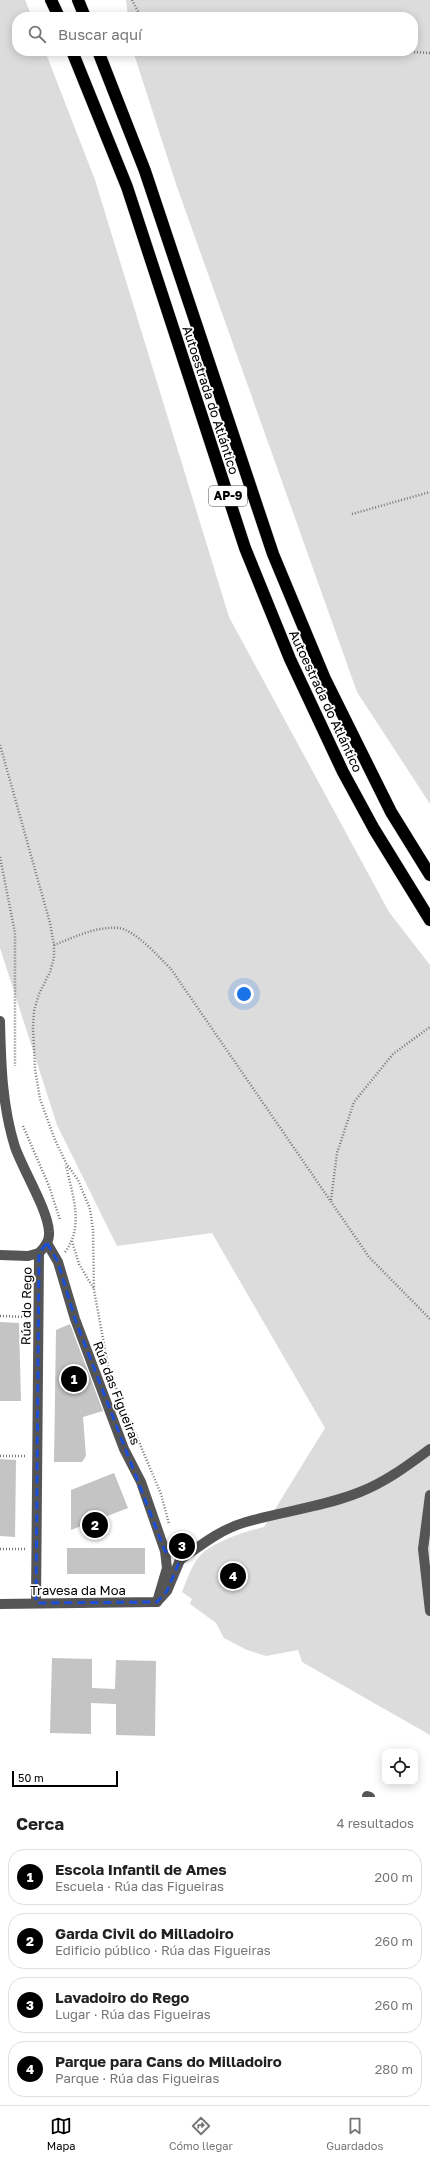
<!DOCTYPE html>
<html lang="es">
<head>
<meta charset="utf-8">
<style>
	:root { --surface:#fff; --page:#f6f6f6; --text:#222; --muted:#767676; --line:#e0e0e0; --accent:#000 }
	body { margin:0; font-family:"Golos Text",sans-serif; background:var(--page); color:var(--text) }
	.controls { position:absolute; right:12px; bottom:12px; display:grid; overflow:hidden; border-radius:8px; box-shadow:0 2px 10px #0003 }
	.controls button { width:36px; height:36px; display:grid; place-items:center; padding:0; border:0; border-bottom:1px solid var(--line); background:var(--surface); color:var(--text); font:20px sans-serif }
	.scale { position:absolute; left:12px; bottom:10px; width:106px; box-sizing:border-box; padding-left:4px; border:2px solid #000; border-top:0; font-size:11px; line-height:14px; white-space:nowrap; color:#000; -webkit-text-stroke:3px #fff; paint-order:stroke }
	.you { position:absolute; left:244px; top:994px; width:14px; height:14px; margin:-10px; border:3px solid #fff; border-radius:50%; background:#1a73e8; box-shadow:0 0 0 6px #1a73e833 }
	.badge { display:grid; place-items:center; width:26px; height:26px; border-radius:50%; background:var(--accent); color:#fff; font-size:13px; font-weight:700 }
	.pin { position:absolute; translate:-50% -50%; border:2px solid #fff; box-shadow:0 1px 4px #0006 }
	.list { margin:0; padding:0; list-style:none }
	h2 { display:flex; justify-content:space-between; align-items:center; height:52px; margin:0; padding:0 16px; font-size:17px }
	h2 small { font-size:13px; font-weight:400; color:var(--muted) }
	.list li { display:grid; grid-template-columns:26px 1fr auto; gap:12px; align-items:center; box-sizing:border-box; height:56px; margin:0 8px 8px; padding:0 8px; border:1px solid var(--line); border-radius:16px }
	.list b { display:block; font-size:15px; white-space:nowrap }
	.list p { margin:0; font-size:13px; white-space:nowrap; color:var(--muted) }
	.list em { font-size:13px; font-style:normal; color:var(--muted) }
	.icon { flex:none; width:22px; height:22px; fill:none; stroke:currentColor; stroke-width:2; stroke-linecap:round; stroke-linejoin:round }
	.map { position:relative; flex:none; width:430px; height:1797px; overflow:hidden }
	.search { position:absolute; background:var(--surface); box-shadow:0 2px 10px #0003; left:12px; right:12px; top:12px; height:44px; display:flex; align-items:center; gap:10px; box-sizing:border-box; padding:0 14px; border-radius:16px; color:var(--muted); font-size:15px }
	.sheet { height:308px; background:var(--surface) }
	nav { display:flex; justify-content:space-around; align-items:center; box-sizing:border-box; height:56px; border-top:1px solid var(--line); background:var(--surface); font-size:11px; color:var(--muted) }
	nav a { display:grid; justify-items:center; gap:2px }
	nav .on { color:var(--accent) }
	.map>svg:first-child { display:block }
	.green { fill:#dcdcdc }
	.building { fill:#c4c4c4 }
	.lines { fill:none; stroke-linecap:round; stroke-linejoin:round }
	.highway-casing { stroke:#dbdbdb; stroke-width:13 }
	.path { stroke:#777; stroke-width:2.5; stroke-dasharray:1 2; stroke-linecap:butt }
	.minor { stroke:#555; stroke-width:10 }
	.highway { stroke:#000; stroke-width:12 }
	.marked { fill:none; stroke:#1d4ed8; stroke-width:3; stroke-dasharray:8 5; stroke-linejoin:round }
	.labels { text-anchor:middle; stroke-width:3.5; stroke-linejoin:round; paint-order:stroke }
	.shield { fill:#fff; stroke:#4c4c4c; stroke-width:1 }
	.shield-label { font-size:12px; font-weight:bold; fill:#000 }
	.street-label { font-size:13px; fill:#000; stroke:#fff }
</style>
</head>
<body>
<div class="map">
<svg width="430" height="1797" viewBox="0 0 430 1797">
	<rect width="100%" height="100%" fill="#fff"/>
	<g class="green">
		<path d="M 0,0 L 25,0 L 32,17 L 17,17 L 17,51 L 45,51 L 95,180 L 229,617 L 389,912 L 430,965 L 430,1735 L 302,1662 L 298,1650 L 266,1656 L 247,1650 L 224,1638 L 216,1623 L 190,1604 L 192,1599 L 182,1592 C 186,1582 190,1570 196,1561 C 207,1543 244,1532 264,1527 L 325,1428 L 212,1233 L 117,1246 L 57,1125 L 0,948 Z"/>
		<path d="M 126,0 L 430,0 L 430,804 L 357,692 L 176,184 L 133,51 L 413,51 L 413,17 L 128,17 Z"/>
	</g>
	<g class="building">
		<path d="M 0,1322 L 19,1323 L 21,1401 L 0,1401 Z"/>
		<path d="M 70,1324 L 103,1411 L 83,1417 L 86,1456 L 82,1462 L 54,1462 L 56,1330 Z"/>
		<path d="M 0,1459 L 16,1460 L 15,1537 L 0,1536 Z"/>
		<path d="M 114,1473 L 128,1508 L 71,1530 L 71,1490 Z"/>
		<rect x="67" y="1548" width="78" height="26"/>
		<path d="M 52,1658 L 92,1659 L 92,1688 L 115,1689 L 116,1660 L 156,1661 L 155,1736 L 116,1735 L 116,1704 L 91,1703 L 91,1734 L 50,1733 Z"/>
	</g>
	<g class="lines">
		<g class="highway-casing">
			<g id="highway">
				<path d="M 51,0 L 59,17"/>
				<path d="M 78,0 L 85,17"/>
				<path d="M 72,51 L 127,187 L 245,548 L 290,659 L 343,772 L 374,829 L 430,920"/>
				<path d="M 98,51 L 145,171 L 273,554 L 325,679 L 391,812 L 430,875"/>
			</g>
		</g>
		<g class="path">
			<path d="M 132,0 L 141,17"/>
			<path d="M 393,51 L 430,53"/>
			<path d="M 352,514 L 430,492"/>
			<path d="M 0,745 L 50,923 L 54,945 L 54,958 L 50,972 L 39,994 L 34,1011 L 33,1028 L 35,1069 L 40,1099 L 55,1140 L 66,1163 L 78,1180 L 90,1209 L 93,1230 L 94,1290 L 109,1371 L 161,1494 L 169,1524"/>
			<path d="M 0,857 L 15,933 L 15,1066"/>
			<path d="M 54,945 C 75,937 96,926 119,928 C 135,930 160,958 171,969 L 369,1257 L 430,1319"/>
			<path d="M 23,1126 L 49,1186 L 60,1220"/>
			<path d="M 331,1200 L 337,1153 L 354,1102 L 393,1054 L 430,1027"/>
			<path d="M 72,1241 L 79,1264 L 94,1289"/>
			<path d="M 65,1252 C 85,1225 72,1195 66,1165"/>
			<path d="M 0,1316 L 27,1317"/>
			<path d="M 0,1456 L 26,1456"/>
			<path d="M 173,1536 L 175,1537 L 185,1535 L 190,1539"/>
			<path d="M 0,1549 L 25,1549"/>
		</g>
		<g class="minor">
			<path d="M 0,1021 C 1,1064 2,1106 15,1147 C 23,1170 48,1210 49,1232 C 50,1240 45,1247 39,1253 L 36,1603"/>
			<path d="M 47,1243 L 58,1262 L 75,1319 L 124,1449 L 141,1482 L 165,1551 L 167,1568 L 157,1602"/>
			<path d="M 0,1255 L 28,1256 L 39,1253"/>
			<path d="M 430,1495 L 423,1549 L 430,1611"/>
			<path d="M 180,1560 C 201,1545 221,1529 246,1522 C 284,1511 323,1507 360,1492 C 386,1482 408,1465 430,1449"/>
			<path d="M 0,1604 L 157,1602 L 167,1591 L 180,1560"/>
			<path d="M 367,1796 L 370,1797"/>
		</g>
		<use href="#highway" class="highway"/>
	</g>
	<path class="marked" d="M 47,1243 L 58,1262 L 75,1319 L 165,1551 L 180,1560 L 167,1591 L 157,1602 L 36,1603 L 39,1253 Z"/>
	<g class="labels">
		<rect class="shield" x="209" y="486" width="38" height="20" rx="3"/>
		<g class="shield-label">
			<text x="228" y="500">AP-9</text>
		</g>
		<g class="street-label">
			<text transform="translate(211 400) rotate(72)" y="5">Autoestrada do Atlántico</text>
			<text transform="translate(326 701) rotate(65)" y="5">Autoestrada do Atlántico</text>
			<text transform="translate(26 1306) rotate(-89)" y="5">Rúa do Rego</text>
			<text transform="translate(117 1393) rotate(69)" y="5">Rúa das Figueiras</text>
			<text x="78" y="1595">Travesa da Moa</text>
		</g>
	</g>
</svg>
<div class="controls">
<button><svg class="icon" aria-label="locate" viewBox="0 0 24 24"><circle cx="12" cy="12" r="6"/><path d="M12 2v4M12 18v4M2 12h4M18 12h4"/></svg></button>
</div>
<div class="scale">50 m</div>
<div class="you"></div>
<div class="pin badge" style="left:74px;top:1379px">1</div>
<div class="pin badge" style="left:95px;top:1525px">2</div>
<div class="pin badge" style="left:182px;top:1546px">3</div>
<div class="pin badge" style="left:233px;top:1576px">4</div>
<div class="search"><svg class="icon" aria-label="search" viewBox="0 0 24 24"><circle cx="10" cy="10" r="6"/><path d="M15 15l6 6"/></svg>Buscar aquí</div>
</div>
<section class="sheet">
<h2>Cerca<small>4 resultados</small></h2>
<ul class="list">
<li><span class="badge">1</span><div><b>Escola Infantil de Ames</b><p>Escuela · Rúa das Figueiras</p></div><em>200 m</em></li>
<li><span class="badge">2</span><div><b>Garda Civil do Milladoiro</b><p>Edificio público · Rúa das Figueiras</p></div><em>260 m</em></li>
<li><span class="badge">3</span><div><b>Lavadoiro do Rego</b><p>Lugar · Rúa das Figueiras</p></div><em>260 m</em></li>
<li><span class="badge">4</span><div><b>Parque para Cans do Milladoiro</b><p>Parque · Rúa das Figueiras</p></div><em>280 m</em></li>
</ul>
</section>
<nav>
<a class="on"><svg class="icon" aria-label="map" viewBox="0 0 24 24"><path d="M3 6l6-2 6 2 6-2v14l-6 2-6-2-6 2zM9 4v14M15 6v14"/></svg>Mapa</a>
<a><svg class="icon" aria-label="directions" viewBox="0 0 24 24"><path d="M12 3l9 9-9 9-9-9zM9 14v-3h6M13 9l2 2-2 2"/></svg>Cómo llegar</a>
<a><svg class="icon" aria-label="saved" viewBox="0 0 24 24"><path d="M7 4h10v16l-5-4-5 4z"/></svg>Guardados</a>
</nav>
</body>
</html>
